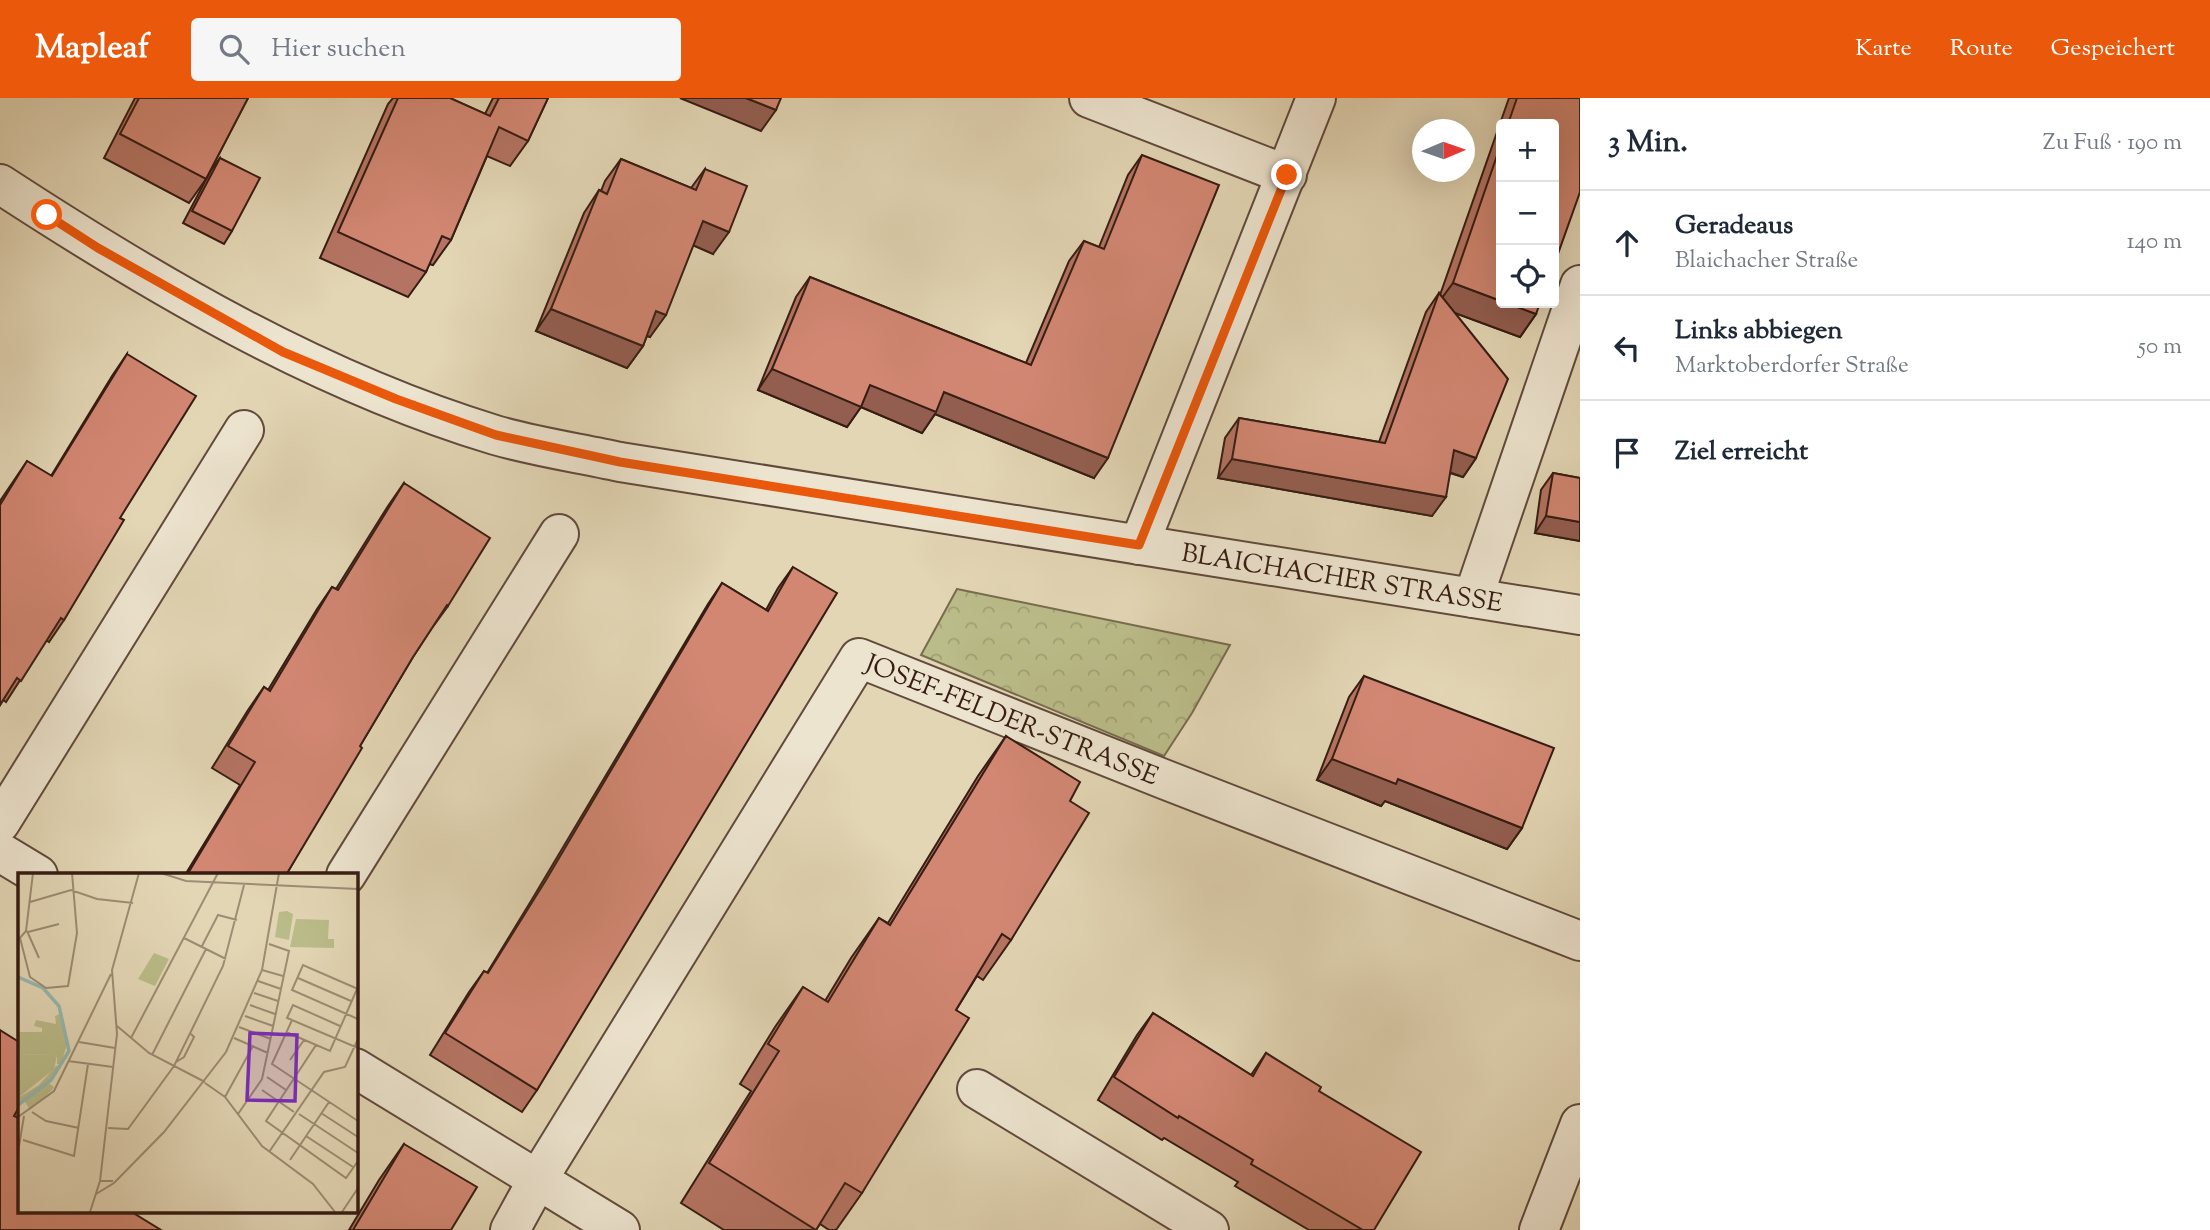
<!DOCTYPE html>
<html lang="de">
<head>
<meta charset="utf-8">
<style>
	:root { --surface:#fff; --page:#f6f6f7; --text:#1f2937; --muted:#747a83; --line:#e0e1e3; --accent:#ea580c }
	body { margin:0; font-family:"Sorts Mill Goudy",serif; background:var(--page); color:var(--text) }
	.controls { position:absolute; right:21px; top:21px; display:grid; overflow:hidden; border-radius:7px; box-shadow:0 7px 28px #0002 }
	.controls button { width:63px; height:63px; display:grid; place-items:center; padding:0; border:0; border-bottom:2px solid var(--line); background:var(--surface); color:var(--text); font:35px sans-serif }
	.compass { position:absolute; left:1412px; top:21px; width:63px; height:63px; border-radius:50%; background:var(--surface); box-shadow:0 7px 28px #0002; rotate:88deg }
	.stop { position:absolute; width:21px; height:21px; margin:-16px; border:5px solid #ea580c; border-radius:50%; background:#fff }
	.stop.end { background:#ea580c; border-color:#fff; box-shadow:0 2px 7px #0008 }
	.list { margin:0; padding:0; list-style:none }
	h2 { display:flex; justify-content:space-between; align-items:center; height:91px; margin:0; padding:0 28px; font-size:30px }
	h2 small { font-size:23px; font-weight:400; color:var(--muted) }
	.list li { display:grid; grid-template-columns:46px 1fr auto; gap:21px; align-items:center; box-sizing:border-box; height:105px; padding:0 28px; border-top:2px solid var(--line) }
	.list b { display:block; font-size:26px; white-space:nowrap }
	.list p { margin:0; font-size:23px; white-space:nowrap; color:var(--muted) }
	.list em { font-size:23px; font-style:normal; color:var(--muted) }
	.icon { flex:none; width:38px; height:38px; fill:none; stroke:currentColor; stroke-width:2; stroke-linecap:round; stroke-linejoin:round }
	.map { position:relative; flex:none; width:1580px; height:1132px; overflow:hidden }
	header { display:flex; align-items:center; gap:42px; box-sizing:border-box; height:98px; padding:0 35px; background:var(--accent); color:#fff }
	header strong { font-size:33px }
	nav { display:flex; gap:38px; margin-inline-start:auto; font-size:24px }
	.search { width:490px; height:63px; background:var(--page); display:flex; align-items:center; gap:18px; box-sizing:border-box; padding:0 24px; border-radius:7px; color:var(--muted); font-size:26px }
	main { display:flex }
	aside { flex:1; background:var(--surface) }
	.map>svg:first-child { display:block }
	.park { fill:url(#park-crowns); stroke:#786c4e; stroke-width:2 }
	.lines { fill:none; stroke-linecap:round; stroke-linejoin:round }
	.minor-casing { stroke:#614a3c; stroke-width:42 }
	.minor { stroke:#ede4cf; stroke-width:38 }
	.wall { fill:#b57463; stroke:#361c13; stroke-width:2 }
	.shaded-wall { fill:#935e50; stroke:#361c13; stroke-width:2 }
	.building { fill:#d28773; stroke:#361c13; stroke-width:2 }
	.route { stroke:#ea580c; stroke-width:9 }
	.labels { text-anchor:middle; stroke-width:6; stroke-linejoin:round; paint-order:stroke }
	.street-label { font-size:26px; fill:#361c13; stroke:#ede4cf }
	.inset-river { fill:none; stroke:#95b9b1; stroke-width:3.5 }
	.inset-road { fill:none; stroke:#9e8c74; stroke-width:2 }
	.view { fill:#7b2cbf; fill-opacity:0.15; stroke:#7b2cbf; stroke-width:3.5 }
	.inset-edge { fill:none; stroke:#361c13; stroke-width:3.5 }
</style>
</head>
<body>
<header>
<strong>Mapleaf</strong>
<div class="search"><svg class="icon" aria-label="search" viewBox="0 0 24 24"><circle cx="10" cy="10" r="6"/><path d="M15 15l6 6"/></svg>Hier suchen</div>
<nav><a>Karte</a><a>Route</a><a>Gespeichert</a></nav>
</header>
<main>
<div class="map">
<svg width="1580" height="1132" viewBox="0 0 1580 1132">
	<defs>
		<pattern id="park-crowns" width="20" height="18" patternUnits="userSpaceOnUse" patternTransform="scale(1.75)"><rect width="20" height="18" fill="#babc89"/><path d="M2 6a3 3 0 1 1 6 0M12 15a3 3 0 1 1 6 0" fill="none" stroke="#a0a175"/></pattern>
	</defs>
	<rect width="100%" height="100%" fill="#e3d6b5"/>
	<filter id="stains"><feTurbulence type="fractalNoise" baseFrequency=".00286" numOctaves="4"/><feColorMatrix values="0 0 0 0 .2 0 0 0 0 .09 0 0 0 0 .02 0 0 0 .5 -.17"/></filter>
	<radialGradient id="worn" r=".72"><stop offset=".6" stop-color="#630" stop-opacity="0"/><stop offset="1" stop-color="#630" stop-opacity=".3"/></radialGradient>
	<path class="park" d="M 957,491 L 1230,547 L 1192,615 L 1164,658 L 921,557 Z"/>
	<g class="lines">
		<g class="minor-casing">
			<g id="minor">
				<path d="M 1089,0 L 1287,77"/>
				<path id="s1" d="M 0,86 C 155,187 317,283 495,337 C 536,349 579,355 620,364 L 1580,517"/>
				<path d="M 1139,447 L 1316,0"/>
				<path d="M 1473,500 L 1580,187"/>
				<path d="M 0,725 L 244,332"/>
				<path d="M 0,754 L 38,777"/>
				<path d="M 346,777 L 559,436"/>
				<path d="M 355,970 L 620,1132"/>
				<path d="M 977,991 L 1209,1132"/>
				<path id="s2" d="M 510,1132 L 538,1081 L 859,560 L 1166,682 L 1580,843"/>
				<path d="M 1539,1132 L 1580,1026"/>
			</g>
		</g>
		<use href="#minor" class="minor"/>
	</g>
	<g class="wall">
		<path d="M 135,0 L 248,0 L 206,81 L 189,105 L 104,60 Z"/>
		<path d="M 393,0 L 450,0 L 485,16 L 493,0 L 548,0 L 528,43 L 510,68 L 487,58 L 451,142 L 433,167 L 429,166 L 426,174 L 408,199 L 320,160 L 388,6 Z"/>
		<path d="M 1509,0 L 1580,0 L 1554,26 L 1501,26 L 1501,205 L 1536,216 L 1520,239 L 1455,215 L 1476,360 L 1463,379 L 1450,375 L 1432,418 L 1218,380 L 1225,340 L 1239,320 L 1379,344 L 1426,214 L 1439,195 L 1440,197 Z"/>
		<path d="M 1142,57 L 1094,380 L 935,316 L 922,335 L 861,309 L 847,329 L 758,292 L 796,199 L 810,179 L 1026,265 L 1069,163 L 1084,143 L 1099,149 L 1128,77 Z"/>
		<path d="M 220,60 L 232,133 L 224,146 L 183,125 L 211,72 Z"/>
		<path d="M 621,61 L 691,90 L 705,71 L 713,156 L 693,147 L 650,239 L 647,238 L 643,248 L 627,270 L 536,233 L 584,115 L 599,92 L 601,93 L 605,83 Z"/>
		<path d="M 127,256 L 120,420 L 64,522 L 49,544 L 46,542 L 6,604 L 3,602 L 0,607 L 0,403 L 27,363 L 51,378 L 112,278 Z"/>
		<path d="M 1553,375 L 1580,380 L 1580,443 L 1535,435 L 1541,392 Z"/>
		<path d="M 404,385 L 448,508 L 432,530 L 413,559 L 360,648 L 286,777 L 185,777 L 240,687 L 212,670 L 248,612 L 264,589 L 268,592 L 317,511 L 332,489 L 336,491 L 388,408 Z"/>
		<path d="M 793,469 L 537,992 L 522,1014 L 430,957 L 469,894 L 484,873 L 487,875 L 531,803 L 708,506 L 722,485 L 766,512 L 778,490 Z"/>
		<path d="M 1364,578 L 1522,730 L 1507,751 L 1385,703 L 1381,708 L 1317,682 L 1349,599 Z"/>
		<path d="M 1006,638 L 1070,703 L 1011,842 L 983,882 L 977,878 L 956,912 L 862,1095 L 836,1132 L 829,1132 L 820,1126 L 816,1132 L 724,1132 L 681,1105 L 751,993 L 740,986 L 775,929 L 803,889 L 825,903 L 851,860 L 879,820 L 888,825 L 978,678 Z"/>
		<path d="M 1153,915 L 1251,977 L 1266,955 L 1319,993 L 1374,1132 L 1309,1132 L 1235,1088 L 1238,1084 L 1164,1040 L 1162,1042 L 1098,1002 L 1137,937 Z"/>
		<path d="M 404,1046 L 451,1132 L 349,1132 L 379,1082 Z"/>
	</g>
	<g class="shaded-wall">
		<path d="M 680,0 L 746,0 L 776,12 L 761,33 Z"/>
		<path d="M 703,123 L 729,134 L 713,156 L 688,145 Z"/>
		<path d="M 1453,185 L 1501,203 L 1501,205 L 1507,205 L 1536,216 L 1520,239 L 1436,208 Z"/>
		<path d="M 551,211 L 643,248 L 627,270 L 536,233 Z"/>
		<path d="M 656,213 L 666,217 L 650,239 L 640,235 Z"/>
		<path d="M 772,271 L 870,287 L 944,294 L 1108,360 L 1094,380 L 935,316 L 922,335 L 861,309 L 847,329 L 758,292 Z"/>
		<path d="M 1454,352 L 1476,360 L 1463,379 L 1440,371 Z"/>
		<path d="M 1232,361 L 1446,399 L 1432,418 L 1218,380 Z"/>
		<path d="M 1546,418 L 1580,424 L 1580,443 L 1535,435 Z"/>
		<path d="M 1332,661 L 1398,681 L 1522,730 L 1507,751 L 1385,703 L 1381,708 L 1317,682 Z"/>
	</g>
	<g class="building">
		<path d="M 139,0 L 248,0 L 206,81 L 120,36 Z"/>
		<path d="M 398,0 L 450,0 L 490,18 L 499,0 L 548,0 L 528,43 L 499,29 L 451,142 L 442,138 L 426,174 L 338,134 Z"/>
		<path d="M 746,0 L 781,0 L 776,12 Z"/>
		<path d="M 1517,0 L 1580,0 L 1580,94 L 1554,167 L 1554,26 L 1508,26 Z"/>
		<path d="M 1501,46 L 1501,203 L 1453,185 Z"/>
		<path d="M 1142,57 L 1219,87 L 1108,360 L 944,294 L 936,314 L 870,287 L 861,309 L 772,271 L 810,179 L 1031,267 L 1084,143 L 1104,151 Z"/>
		<path d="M 220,60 L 260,80 L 232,133 L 192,113 Z"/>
		<path d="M 621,61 L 696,92 L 705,71 L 747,88 L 729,134 L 703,123 L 666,217 L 656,213 L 643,248 L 551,211 L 599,92 L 607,96 Z"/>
		<path d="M 1439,195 L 1508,281 L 1476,360 L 1454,352 L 1446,399 L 1232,361 L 1239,320 L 1385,345 Z"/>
		<path d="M 1507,205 L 1540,205 L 1536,216 Z"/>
		<path d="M 127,256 L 196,298 L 120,420 L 124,422 L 64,522 L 61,520 L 21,583 L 17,580 L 0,607 L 0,407 L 27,363 L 52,378 Z"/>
		<path d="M 1553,375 L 1580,380 L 1580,424 L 1546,418 Z"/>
		<path d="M 404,385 L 490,440 L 448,508 L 447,507 L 413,559 L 360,648 L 362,650 L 286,777 L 187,777 L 255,664 L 228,648 L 264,589 L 270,593 L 332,489 L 338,492 Z"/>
		<path d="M 793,469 L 837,495 L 537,992 L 445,935 L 484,873 L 488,875 L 546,782 L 722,485 L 768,513 Z"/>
		<path d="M 1364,578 L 1554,650 L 1522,730 L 1398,681 L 1396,686 L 1332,661 Z"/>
		<path d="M 1006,638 L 1080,684 L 1070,703 L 1089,715 L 1011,842 L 1002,836 L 956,912 L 969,920 L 862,1095 L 845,1085 L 816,1132 L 709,1065 L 779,953 L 768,946 L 803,889 L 828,904 L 879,820 L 890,827 Z"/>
		<path d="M 1153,915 L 1253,978 L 1266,955 L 1321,989 L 1319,993 L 1421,1054 L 1374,1132 L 1363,1132 L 1251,1066 L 1253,1062 L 1179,1018 L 1178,1020 L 1114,979 Z"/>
		<path d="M 0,932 L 19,944 L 19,1009 L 14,1018 L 19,1020 L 19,1113 L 130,1113 L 161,1132 L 0,1132 Z"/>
		<path d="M 404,1046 L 477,1089 L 451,1132 L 353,1132 Z"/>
	</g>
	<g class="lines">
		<path class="route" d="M 47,117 L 98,150 L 283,254 L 396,301 L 496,337 L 620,364 L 1139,447 L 1287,77"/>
	</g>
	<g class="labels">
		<g class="street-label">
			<text dy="9" stroke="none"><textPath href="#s1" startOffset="1416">BLAICHACHER STRASSE</textPath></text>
			<text dy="9" stroke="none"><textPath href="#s2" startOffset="835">JOSEF-FELDER-STRASSE</textPath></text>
		</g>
	</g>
	<g transform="translate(18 775)">
		<rect width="340" height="340" fill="#e3d6b5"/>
		<path d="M 44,140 L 49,171 L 43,191 L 39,191 L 39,182 L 0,181 L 0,159 L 24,159 L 24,155 L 16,153 L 18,147 L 38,151 L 37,143 ZM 38,193 L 43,193 L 29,209 L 36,214 L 33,218 L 12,237 L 6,227 L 0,230 L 0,225 L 21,212 Z" fill="#babc89"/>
		<path d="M 269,38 L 275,41 L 271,67 L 257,64 L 261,39 ZM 136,80 L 151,86 L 137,113 L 120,106 Z" fill="#babc89"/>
		<path d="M 278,46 L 311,47 L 310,66 L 316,66 L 316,75 L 272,74 ZM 0,181 L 39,182 L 36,196 L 0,225 Z" fill="#babc89"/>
		<path class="inset-river" d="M 0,104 L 25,115 L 41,133 L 51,178 L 33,207 L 0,232"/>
		<path class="inset-road" d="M 143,0 L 168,8 L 340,16M 12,29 L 53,17 L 79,26 L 115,30M 9,58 L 21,85M 10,59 L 41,51M 2,65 L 12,104 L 28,115 L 50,113 L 59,60 L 54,0M 166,65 L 208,86M 1,66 L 8,58 L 15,0M 184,73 L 200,42 L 219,47M 244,97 L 265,103M 280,105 L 333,128M 240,108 L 263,116M 340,116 L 285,92 L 274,117 L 340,146M 236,120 L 260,128M 232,132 L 257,141M 227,143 L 255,153M 274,147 L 269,145 L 275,132 L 322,153M 99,153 L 131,180 L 187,209M 221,154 L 253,166M 268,159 L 312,178 L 339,116M 113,165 L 200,0M 216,165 L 250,180M 61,169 L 97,175M 298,172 L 248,248 L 328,305 L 340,288M 340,175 L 274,147 L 254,191 L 340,248M 134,182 L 188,76M 272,187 L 286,167M 50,188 L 95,194M 158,189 L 166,184 L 176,164 L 173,161M 249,204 L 268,217M 187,210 L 207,224 L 244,273 L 295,311 L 317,339M 244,217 L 276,239M 207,224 L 235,173M 14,239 L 28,248 L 61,255M 303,240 L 340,264M 220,241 L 244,206 L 271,78 L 251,71M 281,241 L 340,280M 0,244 L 36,218 L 93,101M 90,255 L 110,256 L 156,193 L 205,93 L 226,12M 288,263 L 335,294M 5,267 L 56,283 L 70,191M 0,279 L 6,243M 251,279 L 306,199 L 327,194 L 340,166M 272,287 L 311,229M 82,308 L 99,161 L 94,97 L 121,0M 78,321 L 96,310 L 146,259 L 208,179 L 244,97 L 261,0M 72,339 L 82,308 L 95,308M 324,339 L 340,315"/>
		<path class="view" d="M 232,160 L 279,162 L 277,228 L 229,227 Z"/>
		<rect width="340" height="340" class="inset-edge"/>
	</g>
	<rect width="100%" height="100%" filter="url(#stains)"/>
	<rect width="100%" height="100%" fill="url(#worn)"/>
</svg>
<div class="controls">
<button>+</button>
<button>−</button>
<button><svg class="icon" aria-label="locate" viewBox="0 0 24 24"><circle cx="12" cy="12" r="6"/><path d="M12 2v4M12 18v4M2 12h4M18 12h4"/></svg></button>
</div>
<svg class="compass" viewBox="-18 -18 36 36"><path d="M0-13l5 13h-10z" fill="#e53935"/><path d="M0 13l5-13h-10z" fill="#747a83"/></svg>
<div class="stop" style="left:47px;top:117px"></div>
<div class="stop end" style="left:1287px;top:77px"></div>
</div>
<aside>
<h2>3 Min.<small>Zu Fuß · 190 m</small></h2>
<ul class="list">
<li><svg class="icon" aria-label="ahead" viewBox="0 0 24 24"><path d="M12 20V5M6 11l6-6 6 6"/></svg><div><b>Geradeaus</b><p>Blaichacher Straße</p></div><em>140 m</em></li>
<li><svg class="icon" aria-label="left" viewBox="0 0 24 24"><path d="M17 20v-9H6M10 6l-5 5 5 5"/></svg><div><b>Links abbiegen</b><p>Marktoberdorfer Straße</p></div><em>50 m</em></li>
<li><svg class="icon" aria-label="arrive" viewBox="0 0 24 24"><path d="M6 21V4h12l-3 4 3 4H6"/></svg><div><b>Ziel erreicht</b></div></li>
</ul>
</aside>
</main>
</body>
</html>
